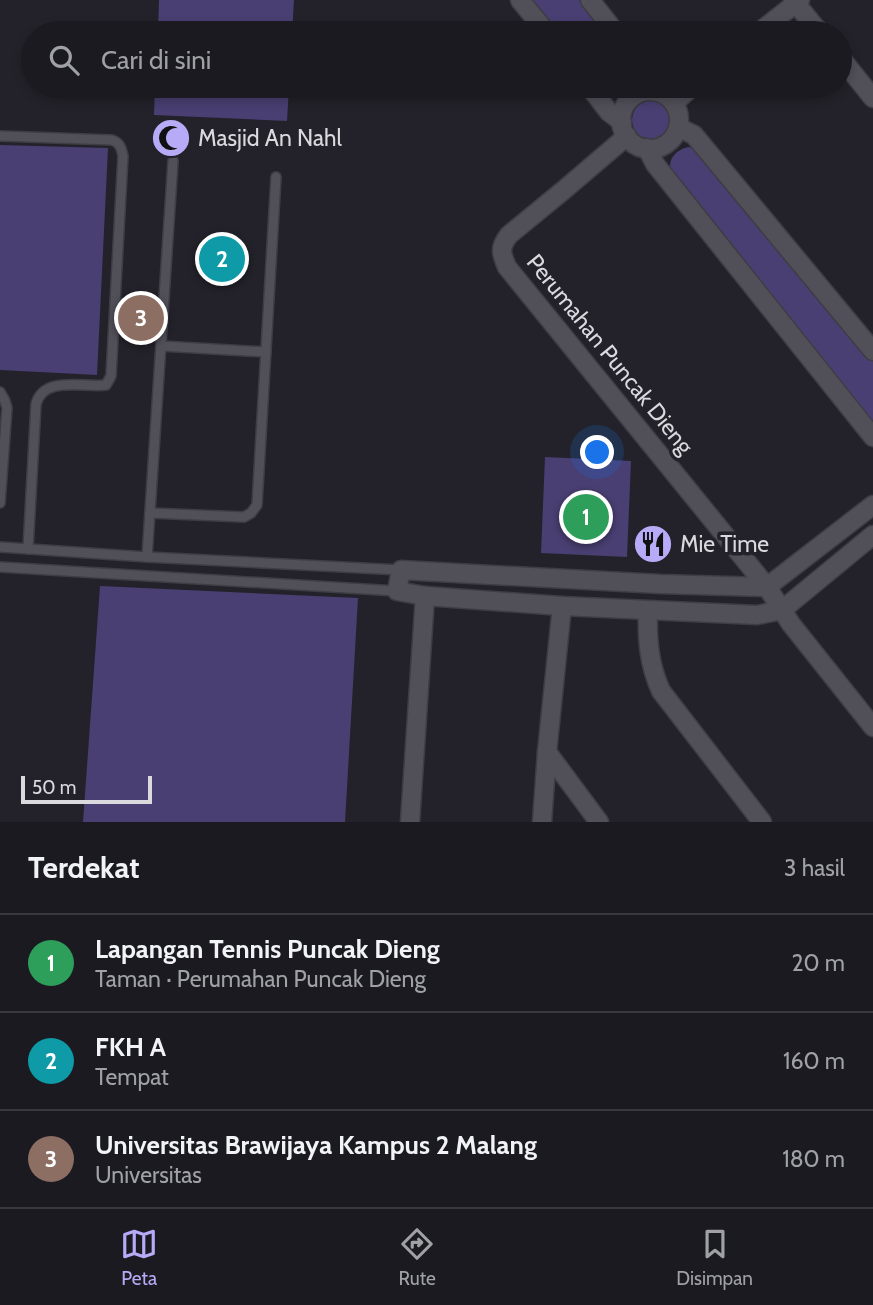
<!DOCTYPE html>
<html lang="id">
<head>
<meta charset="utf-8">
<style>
	:root { --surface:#1a1a20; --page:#232329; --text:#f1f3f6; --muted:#9fa1a5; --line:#38383e; --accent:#b7abf8 }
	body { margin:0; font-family:Cabin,sans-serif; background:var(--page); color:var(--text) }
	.scale { position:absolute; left:21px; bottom:18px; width:131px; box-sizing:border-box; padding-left:7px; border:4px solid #d9d9de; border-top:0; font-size:19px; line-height:24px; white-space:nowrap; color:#d9d9de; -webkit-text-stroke:5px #23222a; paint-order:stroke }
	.you { position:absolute; left:598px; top:453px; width:24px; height:24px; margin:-18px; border:5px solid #fff; border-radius:50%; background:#1a73e8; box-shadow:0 0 0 10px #1a73e833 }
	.badge { display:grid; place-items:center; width:46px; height:46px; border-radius:50%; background:var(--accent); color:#fff; font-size:23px; font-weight:700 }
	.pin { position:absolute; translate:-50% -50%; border:4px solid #fff; box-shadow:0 2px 7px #0006 }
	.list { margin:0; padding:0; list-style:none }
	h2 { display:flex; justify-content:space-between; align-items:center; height:91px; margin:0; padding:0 28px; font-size:30px }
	h2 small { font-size:23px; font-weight:400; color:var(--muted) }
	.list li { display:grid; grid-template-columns:46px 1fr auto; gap:21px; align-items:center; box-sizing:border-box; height:98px; padding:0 28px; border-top:2px solid var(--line) }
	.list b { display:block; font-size:26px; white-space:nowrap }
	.list p { margin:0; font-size:23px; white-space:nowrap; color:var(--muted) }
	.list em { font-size:23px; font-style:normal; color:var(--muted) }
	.icon { flex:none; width:38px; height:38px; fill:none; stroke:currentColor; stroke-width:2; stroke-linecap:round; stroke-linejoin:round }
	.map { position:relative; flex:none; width:873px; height:822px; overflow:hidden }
	.search { position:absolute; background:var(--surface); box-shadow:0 4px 10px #0003; left:21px; right:21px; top:21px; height:77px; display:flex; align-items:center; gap:18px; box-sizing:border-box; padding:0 24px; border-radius:38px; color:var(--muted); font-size:26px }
	.sheet { height:385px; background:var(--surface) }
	nav { display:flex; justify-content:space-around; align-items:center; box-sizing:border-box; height:98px; border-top:2px solid var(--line); background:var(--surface); font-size:19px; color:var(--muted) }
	nav a { display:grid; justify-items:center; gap:4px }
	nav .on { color:var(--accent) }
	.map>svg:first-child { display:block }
	.green { fill:#493f72 }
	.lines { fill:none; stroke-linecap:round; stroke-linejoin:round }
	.service-casing { stroke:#3e3d44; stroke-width:12 }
	.minor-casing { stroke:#3e3d44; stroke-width:21 }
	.service { stroke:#515059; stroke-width:9 }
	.minor { stroke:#515059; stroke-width:18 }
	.labels { text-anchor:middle; stroke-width:7; stroke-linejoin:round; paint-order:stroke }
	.poi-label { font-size:23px; fill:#d9d9de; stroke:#23222a; text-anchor:start }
	.street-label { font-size:23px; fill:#d9d9de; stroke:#23222a }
</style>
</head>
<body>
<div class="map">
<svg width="873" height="822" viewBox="0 0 873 822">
	<rect width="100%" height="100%" fill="#23222a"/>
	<g class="green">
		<path d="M 159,0 L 294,0 L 292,33 L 158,33 Z"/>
		<path d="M 530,0 L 579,0 L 605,33 L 556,33 Z"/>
		<path d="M 155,86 L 289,86 L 287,121 L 154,115 Z"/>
		<circle cx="651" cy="120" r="19"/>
		<path d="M 0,145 L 108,148 L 97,375 L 0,370 Z"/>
		<path d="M 688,147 L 695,148 L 873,359 L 873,422 L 674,178 C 665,164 672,151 688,147 Z"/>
		<path d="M 545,457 L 631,461 L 627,557 L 541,553 Z"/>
		<path d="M 100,586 L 358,598 L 345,822 L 83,822 Z"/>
	</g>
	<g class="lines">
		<g class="service-casing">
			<g id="service">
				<path d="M 0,136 L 112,140 C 120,143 121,147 123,156 L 111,376 L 106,385 C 84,388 44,375 36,404 L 28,549"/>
				<path d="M 161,346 L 266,352"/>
				<path d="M 0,392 L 5,401 L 7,408 L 0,503"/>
				<path d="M 150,513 L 244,517 L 251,513 L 257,505 L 276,177"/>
				<path d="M 0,547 L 147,557 L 401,570"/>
				<path d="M 147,557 L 173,161"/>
				<path d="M 0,567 L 397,591"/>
			</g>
		</g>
		<g class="minor-casing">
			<g id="minor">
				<path d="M 520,0 L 547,33"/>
				<path d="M 590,0 L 616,33"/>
				<path d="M 793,0 L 820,33"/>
				<path d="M 758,33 L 800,0"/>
				<path d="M 840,57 L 873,98"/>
				<path d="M 589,86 L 609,112 L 622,122"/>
				<circle cx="650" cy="120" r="29"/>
				<path d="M 674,103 L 693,86"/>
				<path d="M 678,127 L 694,135 L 873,351"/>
				<path d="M 627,136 L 565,189 L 509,235 C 499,248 501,253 507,267 L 767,587 L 791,624 L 873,727"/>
				<path d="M 647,148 L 655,164 L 873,437"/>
				<path d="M 873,505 L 767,587 L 660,584 L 401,570 L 397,591 L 425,596 L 562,606 L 757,615 L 782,610 L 873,535"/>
				<path d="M 648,611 C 647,639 649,665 661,691 L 762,822"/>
				<path d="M 547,752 L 599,822"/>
				<path d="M 410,822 L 425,596"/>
				<path d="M 542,822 L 547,752 L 562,606"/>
			</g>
		</g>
		<use href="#service" class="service"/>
		<use href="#minor" class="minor"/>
	</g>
	<defs>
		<g id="mosque-disc" transform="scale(2.0125)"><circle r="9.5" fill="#b7abf8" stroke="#23222a"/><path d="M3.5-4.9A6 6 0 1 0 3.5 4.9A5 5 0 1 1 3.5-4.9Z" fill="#111"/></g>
		<g id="restaurant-disc" transform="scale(2.0125)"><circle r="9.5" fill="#b7abf8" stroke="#23222a"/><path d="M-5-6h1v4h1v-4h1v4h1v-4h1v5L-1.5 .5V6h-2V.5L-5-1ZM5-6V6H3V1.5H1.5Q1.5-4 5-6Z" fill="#111"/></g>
	</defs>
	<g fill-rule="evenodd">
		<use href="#mosque-disc" x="171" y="138"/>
		<use href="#restaurant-disc" x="653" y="544"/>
	</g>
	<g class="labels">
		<g class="poi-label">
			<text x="198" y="146">Masjid An Nahl</text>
			<text x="680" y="552">Mie Time</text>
		</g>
		<g class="street-label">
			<text transform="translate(610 354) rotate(51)" y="8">Perumahan Puncak Dieng</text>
		</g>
	</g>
</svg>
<div class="scale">50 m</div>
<div class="you"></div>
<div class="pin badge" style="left:586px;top:517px;background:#2e9e5b">1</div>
<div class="pin badge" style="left:222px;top:259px;background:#0f9aa8">2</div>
<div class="pin badge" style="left:141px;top:318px;background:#8d6e63">3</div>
<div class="search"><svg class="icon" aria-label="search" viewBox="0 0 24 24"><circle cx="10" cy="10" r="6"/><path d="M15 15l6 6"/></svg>Cari di sini</div>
</div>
<section class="sheet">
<h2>Terdekat<small>3 hasil</small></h2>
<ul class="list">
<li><span class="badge" style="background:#2e9e5b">1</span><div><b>Lapangan Tennis Puncak Dieng</b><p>Taman · Perumahan Puncak Dieng</p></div><em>20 m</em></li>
<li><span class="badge" style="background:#0f9aa8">2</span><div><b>FKH A</b><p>Tempat</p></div><em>160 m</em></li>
<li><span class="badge" style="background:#8d6e63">3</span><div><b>Universitas Brawijaya Kampus 2 Malang</b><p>Universitas</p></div><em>180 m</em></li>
</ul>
</section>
<nav>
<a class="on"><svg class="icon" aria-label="map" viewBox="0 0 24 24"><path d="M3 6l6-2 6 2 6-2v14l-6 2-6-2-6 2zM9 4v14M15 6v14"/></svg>Peta</a>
<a><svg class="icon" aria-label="directions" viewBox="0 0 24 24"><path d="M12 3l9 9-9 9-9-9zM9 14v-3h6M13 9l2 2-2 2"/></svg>Rute</a>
<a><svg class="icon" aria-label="saved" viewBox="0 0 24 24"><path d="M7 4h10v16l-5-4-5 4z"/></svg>Disimpan</a>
</nav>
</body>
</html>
